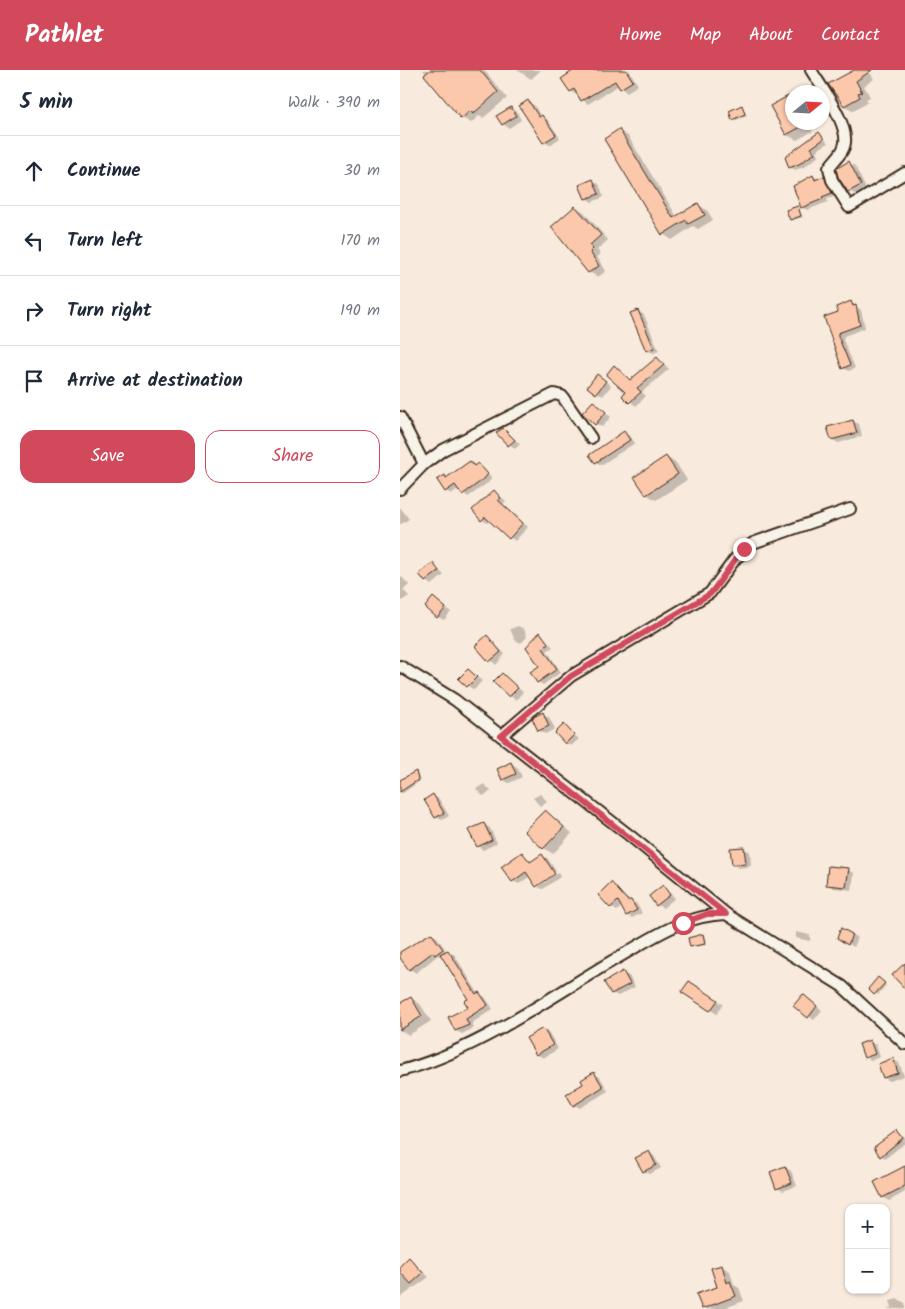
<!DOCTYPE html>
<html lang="en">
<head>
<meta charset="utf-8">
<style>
	:root { --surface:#fff; --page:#f2f2f3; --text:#1f2937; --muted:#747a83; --line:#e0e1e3; --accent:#d1495b }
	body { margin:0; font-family:Kalam,sans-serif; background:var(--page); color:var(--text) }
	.controls { position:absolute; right:15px; bottom:15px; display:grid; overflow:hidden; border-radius:10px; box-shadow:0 1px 4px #0004 }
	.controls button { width:45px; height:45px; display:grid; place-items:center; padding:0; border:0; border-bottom:1px solid var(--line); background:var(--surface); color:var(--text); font:25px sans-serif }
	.compass { position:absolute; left:385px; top:15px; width:45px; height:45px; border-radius:50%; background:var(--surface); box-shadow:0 1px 4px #0004; rotate:72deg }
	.stop { position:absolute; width:15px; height:15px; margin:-11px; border:4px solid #d1495b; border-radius:50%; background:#fff }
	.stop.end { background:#d1495b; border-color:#fff; box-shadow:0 1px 5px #0008 }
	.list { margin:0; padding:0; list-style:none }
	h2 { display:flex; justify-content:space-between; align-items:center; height:65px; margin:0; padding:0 20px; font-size:21px }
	h2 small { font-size:16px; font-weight:400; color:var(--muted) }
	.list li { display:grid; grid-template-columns:32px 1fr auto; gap:15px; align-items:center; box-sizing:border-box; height:70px; padding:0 20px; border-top:1px solid var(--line) }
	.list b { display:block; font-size:19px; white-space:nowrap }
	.list em { font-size:16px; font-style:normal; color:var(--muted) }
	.actions { display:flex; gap:10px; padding:15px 20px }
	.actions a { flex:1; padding:11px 0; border:1px solid var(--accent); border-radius:15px; text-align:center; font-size:18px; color:var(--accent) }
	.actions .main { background:var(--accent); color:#fff }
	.icon { flex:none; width:28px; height:28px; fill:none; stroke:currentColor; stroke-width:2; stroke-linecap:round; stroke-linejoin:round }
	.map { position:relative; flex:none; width:505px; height:1239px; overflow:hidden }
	header { display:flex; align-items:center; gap:30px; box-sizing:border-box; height:70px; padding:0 25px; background:var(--accent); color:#fff }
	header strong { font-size:24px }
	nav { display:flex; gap:28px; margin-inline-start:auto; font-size:18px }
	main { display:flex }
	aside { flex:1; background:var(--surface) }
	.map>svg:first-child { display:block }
	.shadow { fill:#0003 }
	.building { fill:#fbc8ab; stroke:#3b2a1e }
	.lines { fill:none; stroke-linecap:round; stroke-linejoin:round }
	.minor-casing { stroke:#3b2a1e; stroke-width:14 }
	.minor { stroke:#f7f3e8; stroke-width:10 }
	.route { stroke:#d1495b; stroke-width:6 }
</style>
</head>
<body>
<header>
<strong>Pathlet</strong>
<nav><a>Home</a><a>Map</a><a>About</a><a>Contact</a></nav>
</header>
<main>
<aside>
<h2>5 min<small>Walk · 390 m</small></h2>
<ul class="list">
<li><svg class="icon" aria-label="ahead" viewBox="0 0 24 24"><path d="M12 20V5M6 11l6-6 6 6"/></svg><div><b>Continue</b></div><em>30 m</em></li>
<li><svg class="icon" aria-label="left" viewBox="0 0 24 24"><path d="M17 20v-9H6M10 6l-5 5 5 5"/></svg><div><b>Turn left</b></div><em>170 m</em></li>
<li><svg class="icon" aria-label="right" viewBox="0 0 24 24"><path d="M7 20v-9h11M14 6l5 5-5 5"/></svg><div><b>Turn right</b></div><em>190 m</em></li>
<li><svg class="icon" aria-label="arrive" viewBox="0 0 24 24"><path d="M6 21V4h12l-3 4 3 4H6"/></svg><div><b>Arrive at destination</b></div></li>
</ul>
<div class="actions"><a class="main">Save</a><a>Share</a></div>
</aside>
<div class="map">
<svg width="505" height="1239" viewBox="0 0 505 1239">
	<rect width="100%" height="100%" fill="#f8eadc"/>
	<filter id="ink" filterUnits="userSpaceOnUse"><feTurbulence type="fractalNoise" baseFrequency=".02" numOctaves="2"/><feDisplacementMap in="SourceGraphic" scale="10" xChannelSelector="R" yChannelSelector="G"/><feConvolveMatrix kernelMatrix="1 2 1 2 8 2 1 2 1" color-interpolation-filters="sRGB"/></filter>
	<g filter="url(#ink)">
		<g class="shadow">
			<path d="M 23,0 L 84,0 L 107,28 L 83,48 L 79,46 L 71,53 L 62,48 Z"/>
			<path d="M 117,0 L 141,0 L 131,9 Z"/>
			<path d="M 177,0 L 229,0 L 238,15 L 227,22 L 219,15 L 188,34 L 171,21 Z"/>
			<path d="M 459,0 L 470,3 L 474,9 L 464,16 L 470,27 L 466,29 L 468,32 L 453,41 L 445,36 Z"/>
			<path d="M 388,27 L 392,30 L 392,52 L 408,52 L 413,61 L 397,70 L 387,65 L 372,36 Z"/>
			<path d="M 128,32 L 134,35 L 141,47 L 147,49 L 160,68 L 150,75 L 144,72 Z"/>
			<path d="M 342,37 L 347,46 L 336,50 L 333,49 Z"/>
			<path d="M 111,39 L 117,42 L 121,50 L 109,58 L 103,54 Z"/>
			<path d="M 219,61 L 228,66 L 277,147 L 298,135 L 307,140 L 313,150 L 298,159 L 293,156 L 272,170 L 263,164 L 206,69 Z"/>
			<path d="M 419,63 L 428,73 L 416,81 L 419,86 L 404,97 L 395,100 L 390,97 Z"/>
			<path d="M 449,93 L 455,96 L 466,119 L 455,124 L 448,121 Z"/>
			<path d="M 413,107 L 429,111 L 437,126 L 427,129 L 428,132 L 407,140 L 402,137 Z"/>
			<path d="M 193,111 L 199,114 L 204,127 L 192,132 L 186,128 Z"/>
			<path d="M 176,137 L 184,142 L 208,170 L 197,180 L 201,184 L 197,187 L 206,201 L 198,207 L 189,202 Z"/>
			<path d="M 398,138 L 403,147 L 393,150 L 391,149 Z"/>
			<path d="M 451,232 L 461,240 L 465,258 L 444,266 L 443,270 L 455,298 L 449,301 L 443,298 L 425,247 L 440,243 Z"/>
			<path d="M 238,241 L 244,245 L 259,281 L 253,283 L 247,280 Z"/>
			<path d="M 257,288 L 269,299 L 242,322 L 246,326 L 236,336 L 224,326 L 227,322 L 214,297 L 232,311 Z"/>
			<path d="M 203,309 L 211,316 L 203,326 L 189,317 Z"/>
			<path d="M 193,332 L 211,347 L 202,357 L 196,354 Z"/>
			<path d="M 453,351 L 459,354 L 462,366 L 438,373 L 432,369 Z"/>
			<path d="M 103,359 L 120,374 L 115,379 L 98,363 Z"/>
			<path d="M 224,363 L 230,366 L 235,373 L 201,395 L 196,392 Z"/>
			<path d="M 266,387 L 276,393 L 287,410 L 256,430 L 246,424 Z"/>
			<path d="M 70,393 L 83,398 L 92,408 L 89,412 L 68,427 L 59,419 L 51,424 L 46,421 L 45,407 L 47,408 Z"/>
			<path d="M 94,421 L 106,431 L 103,434 L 128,457 L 115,471 L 90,450 L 88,453 L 82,450 Z"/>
			<path d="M 0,437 L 9,449 L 1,454 L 0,454 Z"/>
			<path d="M 33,495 L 44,505 L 32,515 L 26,511 Z"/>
			<path d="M 0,505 L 9,515 L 3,520 L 9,526 L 0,532 Z"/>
			<path d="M 33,529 L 51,542 L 44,550 L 38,547 Z"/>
			<path d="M 118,556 L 124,559 L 127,567 L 121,573 L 115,570 L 110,559 Z"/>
			<path d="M 140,564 L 153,577 L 147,581 L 161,602 L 143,615 L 138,612 L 140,597 Z"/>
			<path d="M 87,567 L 105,584 L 96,595 L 77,576 Z"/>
			<path d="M 68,600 L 82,611 L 74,620 L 68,616 Z"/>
			<path d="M 102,605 L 123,622 L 116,630 L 110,626 Z"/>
			<path d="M 143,644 L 149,647 L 155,659 L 145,664 L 139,660 Z"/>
			<path d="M 164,656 L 179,669 L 171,676 L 165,673 Z"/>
			<path d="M 111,693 L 117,697 L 122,707 L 109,713 L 103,710 L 98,699 Z"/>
			<path d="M 16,702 L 20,711 L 3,723 L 0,722 L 0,712 Z"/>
			<path d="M 84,714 L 91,721 L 83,726 L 76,719 Z"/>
			<path d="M 140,724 L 147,731 L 140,736 L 133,728 Z"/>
			<path d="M 33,726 L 39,729 L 49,746 L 42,750 L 36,747 Z"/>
			<path d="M 145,741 L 172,763 L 153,784 L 144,778 L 126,761 Z"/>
			<path d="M 84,754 L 90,758 L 97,773 L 83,780 L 78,776 Z"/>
			<path d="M 344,778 L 350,782 L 351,796 L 339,798 L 333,794 Z"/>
			<path d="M 122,783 L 132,792 L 142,785 L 148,789 L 156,801 L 138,816 L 130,806 L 119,814 L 113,811 Z"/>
			<path d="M 448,800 L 454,803 L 452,820 L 433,818 L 427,814 Z"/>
			<path d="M 158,803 L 160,807 L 143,819 L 138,817 Z"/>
			<path d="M 212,814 L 229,831 L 236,833 L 242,843 L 232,848 L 226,845 L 222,836 L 217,841 L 211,837 Z"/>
			<path d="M 263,817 L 275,828 L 263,838 L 257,835 Z"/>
			<path d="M 442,859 L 458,868 L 454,877 L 439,868 Z"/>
			<path d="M 396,862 L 410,865 L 410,871 L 396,868 Z"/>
			<path d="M 31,864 L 37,867 L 47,882 L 54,884 L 78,923 L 85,927 L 93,939 L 72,953 L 74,958 L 62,964 L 56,961 L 50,947 L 70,938 L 70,929 L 43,887 L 38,885 L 16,903 L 10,899 L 0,886 L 14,873 L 16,874 Z"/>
			<path d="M 303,866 L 306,867 L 307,875 L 291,877 Z"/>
			<path d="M 223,903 L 229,906 L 235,917 L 218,926 L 212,923 Z"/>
			<path d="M 481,910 L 486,915 L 478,925 L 470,919 Z"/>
			<path d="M 295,916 L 323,934 L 317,944 L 283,922 Z"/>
			<path d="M 403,926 L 422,940 L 414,950 L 409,946 Z"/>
			<path d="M 11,928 L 20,934 L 31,951 L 9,965 L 0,960 L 0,935 Z"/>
			<path d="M 143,959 L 149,963 L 158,979 L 143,988 L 137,984 Z"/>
			<path d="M 470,972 L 476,975 L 480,987 L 471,990 L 465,987 Z"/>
			<path d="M 493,989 L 499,993 L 504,1006 L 490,1011 L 484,1008 Z"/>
			<path d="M 194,1004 L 200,1007 L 208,1021 L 180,1038 L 174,1035 L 185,1014 Z"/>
			<path d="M 497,1061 L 505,1068 L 505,1073 L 486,1088 L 481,1086 Z"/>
			<path d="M 249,1082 L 254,1086 L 261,1098 L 250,1104 L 244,1101 Z"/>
			<path d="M 385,1097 L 391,1101 L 397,1116 L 383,1121 L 377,1118 Z"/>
			<path d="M 505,1097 L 505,1122 L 489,1131 L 483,1127 Z"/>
			<path d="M 9,1189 L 29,1207 L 0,1228 L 0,1204 L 2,1203 L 0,1197 Z"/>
			<path d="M 321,1196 L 330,1201 L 334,1215 L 339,1218 L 344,1231 L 322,1239 L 305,1239 L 318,1217 Z"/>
			<path d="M 498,1229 L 505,1233 L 505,1239 L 487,1239 L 492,1237 L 490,1231 Z"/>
		</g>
		<g class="building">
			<path d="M 30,0 L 80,0 L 98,22 L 73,44 L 70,41 L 61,49 L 24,5 Z"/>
			<path d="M 174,0 L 226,0 L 233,11 L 220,19 L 215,11 L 181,31 L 174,19 L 170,22 L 161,9 Z"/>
			<path d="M 454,0 L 472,0 L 456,11 L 462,22 L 458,23 L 460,27 L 444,36 L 428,14 Z"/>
			<path d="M 388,26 L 392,34 L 392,52 L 410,52 L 386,65 L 370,36 Z"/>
			<path d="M 128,30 L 139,47 L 142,45 L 156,65 L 143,73 L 119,36 Z"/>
			<path d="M 342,35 L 345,44 L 332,50 L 329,41 Z"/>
			<path d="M 111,37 L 116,46 L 102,55 L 96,46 Z"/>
			<path d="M 219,59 L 273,148 L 298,133 L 305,145 L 288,154 L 286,150 L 262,165 L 204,69 Z"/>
			<path d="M 419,62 L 424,69 L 411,78 L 415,83 L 399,94 L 389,98 L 385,87 Z"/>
			<path d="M 449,91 L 461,115 L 448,122 L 438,107 L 436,99 Z"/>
			<path d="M 413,105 L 415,110 L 424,106 L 432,123 L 422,127 L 423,129 L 401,138 L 393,116 Z"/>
			<path d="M 193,109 L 199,124 L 185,129 L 179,115 Z"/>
			<path d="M 175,136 L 201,165 L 190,175 L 193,179 L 190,182 L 199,196 L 188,203 L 151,157 Z"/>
			<path d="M 398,136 L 401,146 L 390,150 L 386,140 Z"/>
			<path d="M 451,231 L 453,236 L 456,235 L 460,255 L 438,263 L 438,266 L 450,295 L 442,299 L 424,247 L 438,242 L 436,237 Z"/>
			<path d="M 238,240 L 254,278 L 246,281 L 230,243 Z"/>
			<path d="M 257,287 L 264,295 L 237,318 L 241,322 L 229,333 L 222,326 L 225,322 L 206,305 L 214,295 L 230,310 Z"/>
			<path d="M 197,304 L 206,311 L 196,324 L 187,317 Z"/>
			<path d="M 193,331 L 206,342 L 195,355 L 182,343 Z"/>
			<path d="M 453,350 L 457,363 L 431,370 L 427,357 Z"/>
			<path d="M 103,358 L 115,370 L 108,376 L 96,363 Z"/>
			<path d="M 224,361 L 230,370 L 195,393 L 189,385 Z"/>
			<path d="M 266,386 L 278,404 L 246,425 L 234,407 Z"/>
			<path d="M 70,391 L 74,396 L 78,393 L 88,404 L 84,409 L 62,425 L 55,415 L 45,422 L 37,410 L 45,405 L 46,408 Z"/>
			<path d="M 94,420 L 101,428 L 98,430 L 123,453 L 109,469 L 85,447 L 81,451 L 72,440 Z"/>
			<path d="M 33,493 L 39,501 L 25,512 L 19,504 Z"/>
			<path d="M 33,527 L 46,538 L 37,548 L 25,537 Z"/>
			<path d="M 140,562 L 148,573 L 143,578 L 157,599 L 137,613 L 130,602 L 139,596 L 126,577 Z"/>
			<path d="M 87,565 L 101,582 L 89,592 L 75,576 Z"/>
			<path d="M 68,599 L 77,607 L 67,617 L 58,609 Z"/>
			<path d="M 102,603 L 118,618 L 109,627 L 93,612 Z"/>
			<path d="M 143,642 L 149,656 L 138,661 L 132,648 Z"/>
			<path d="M 164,654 L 174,665 L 165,674 L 155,663 Z"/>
			<path d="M 111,692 L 116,704 L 102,710 L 97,699 Z"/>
			<path d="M 16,701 L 18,710 L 0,722 L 0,710 Z"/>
			<path d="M 33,724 L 44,743 L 35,748 L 24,730 Z"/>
			<path d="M 145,740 L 164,757 L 143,779 L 124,761 Z"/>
			<path d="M 84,753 L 92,770 L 77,777 L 68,760 Z"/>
			<path d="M 344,777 L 346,794 L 332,795 L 330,778 Z"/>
			<path d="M 122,782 L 130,792 L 142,784 L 155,804 L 136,817 L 126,802 L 112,812 L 101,797 Z"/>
			<path d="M 428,796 L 449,798 L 446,817 L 426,815 Z"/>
			<path d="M 211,812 L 227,830 L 231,830 L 237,840 L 226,846 L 218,831 L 210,838 L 198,825 Z"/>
			<path d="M 263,815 L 270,825 L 256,836 L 249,826 Z"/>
			<path d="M 441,858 L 452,864 L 448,875 L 437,868 Z"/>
			<path d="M 31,863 L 43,879 L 35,885 L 33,882 L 9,900 L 0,888 L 0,882 Z"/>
			<path d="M 303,864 L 305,874 L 290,877 L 288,868 Z"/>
			<path d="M 48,880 L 76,924 L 79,922 L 88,935 L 66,949 L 69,955 L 55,961 L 48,947 L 68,937 L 64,931 L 68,929 L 40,884 Z"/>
			<path d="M 505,893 L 505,919 L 492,905 Z"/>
			<path d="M 223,901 L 230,914 L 211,924 L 204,912 Z"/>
			<path d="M 478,907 L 485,913 L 474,925 L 468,919 Z"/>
			<path d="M 289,911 L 318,930 L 310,941 L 281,922 Z"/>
			<path d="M 403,924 L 417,936 L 408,948 L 393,936 Z"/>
			<path d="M 11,927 L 22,946 L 0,960 L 0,933 Z"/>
			<path d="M 143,958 L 153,975 L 136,985 L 126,968 Z"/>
			<path d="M 470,970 L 475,984 L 464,988 L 459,974 Z"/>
			<path d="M 493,988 L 498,1003 L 483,1008 L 478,994 Z"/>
			<path d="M 194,1002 L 203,1017 L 173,1036 L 166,1024 L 183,1014 L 181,1010 Z"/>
			<path d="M 497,1060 L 503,1068 L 480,1087 L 474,1077 Z"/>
			<path d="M 249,1081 L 256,1095 L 243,1102 L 235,1088 Z"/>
			<path d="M 385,1096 L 392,1113 L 376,1119 L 370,1102 Z"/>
			<path d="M 505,1096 L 505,1116 L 482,1128 L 474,1112 Z"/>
			<path d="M 9,1187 L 23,1203 L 11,1214 L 0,1202 L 0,1196 Z"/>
			<path d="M 322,1195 L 327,1213 L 330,1211 L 336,1226 L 302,1239 L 296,1224 L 317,1217 L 311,1198 Z"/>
		</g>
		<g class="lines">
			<g class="minor-casing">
				<g id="minor">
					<path d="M 411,0 C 421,17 454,60 443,79 C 440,86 433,91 429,98 L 432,110 L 449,137 L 505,103"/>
					<path d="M 0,347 L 24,394 L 0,419"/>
					<path d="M 24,394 L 43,380 L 154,324 L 162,326 L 191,368"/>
					<path d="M 0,596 L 55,630 L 229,765 L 326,844 L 442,916 L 505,974"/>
					<path d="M 101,666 L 171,606 L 310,523 L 335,489 L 353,473 L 450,439"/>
					<path d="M 0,1001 C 74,982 146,930 212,891 C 249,870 282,845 326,844"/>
				</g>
			</g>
			<use href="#minor" class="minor"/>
		</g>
	</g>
	<g class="lines" filter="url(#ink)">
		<path class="route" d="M 283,853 L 307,844 L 326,844 L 101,666 L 171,606 L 310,524 C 323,509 330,494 344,479"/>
	</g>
</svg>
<div class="controls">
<button>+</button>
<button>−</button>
</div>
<svg class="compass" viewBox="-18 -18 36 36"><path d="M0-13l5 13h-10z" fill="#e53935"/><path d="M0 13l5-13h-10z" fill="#747a83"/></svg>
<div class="stop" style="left:283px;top:853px"></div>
<div class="stop end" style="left:344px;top:479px"></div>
</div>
</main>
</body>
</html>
